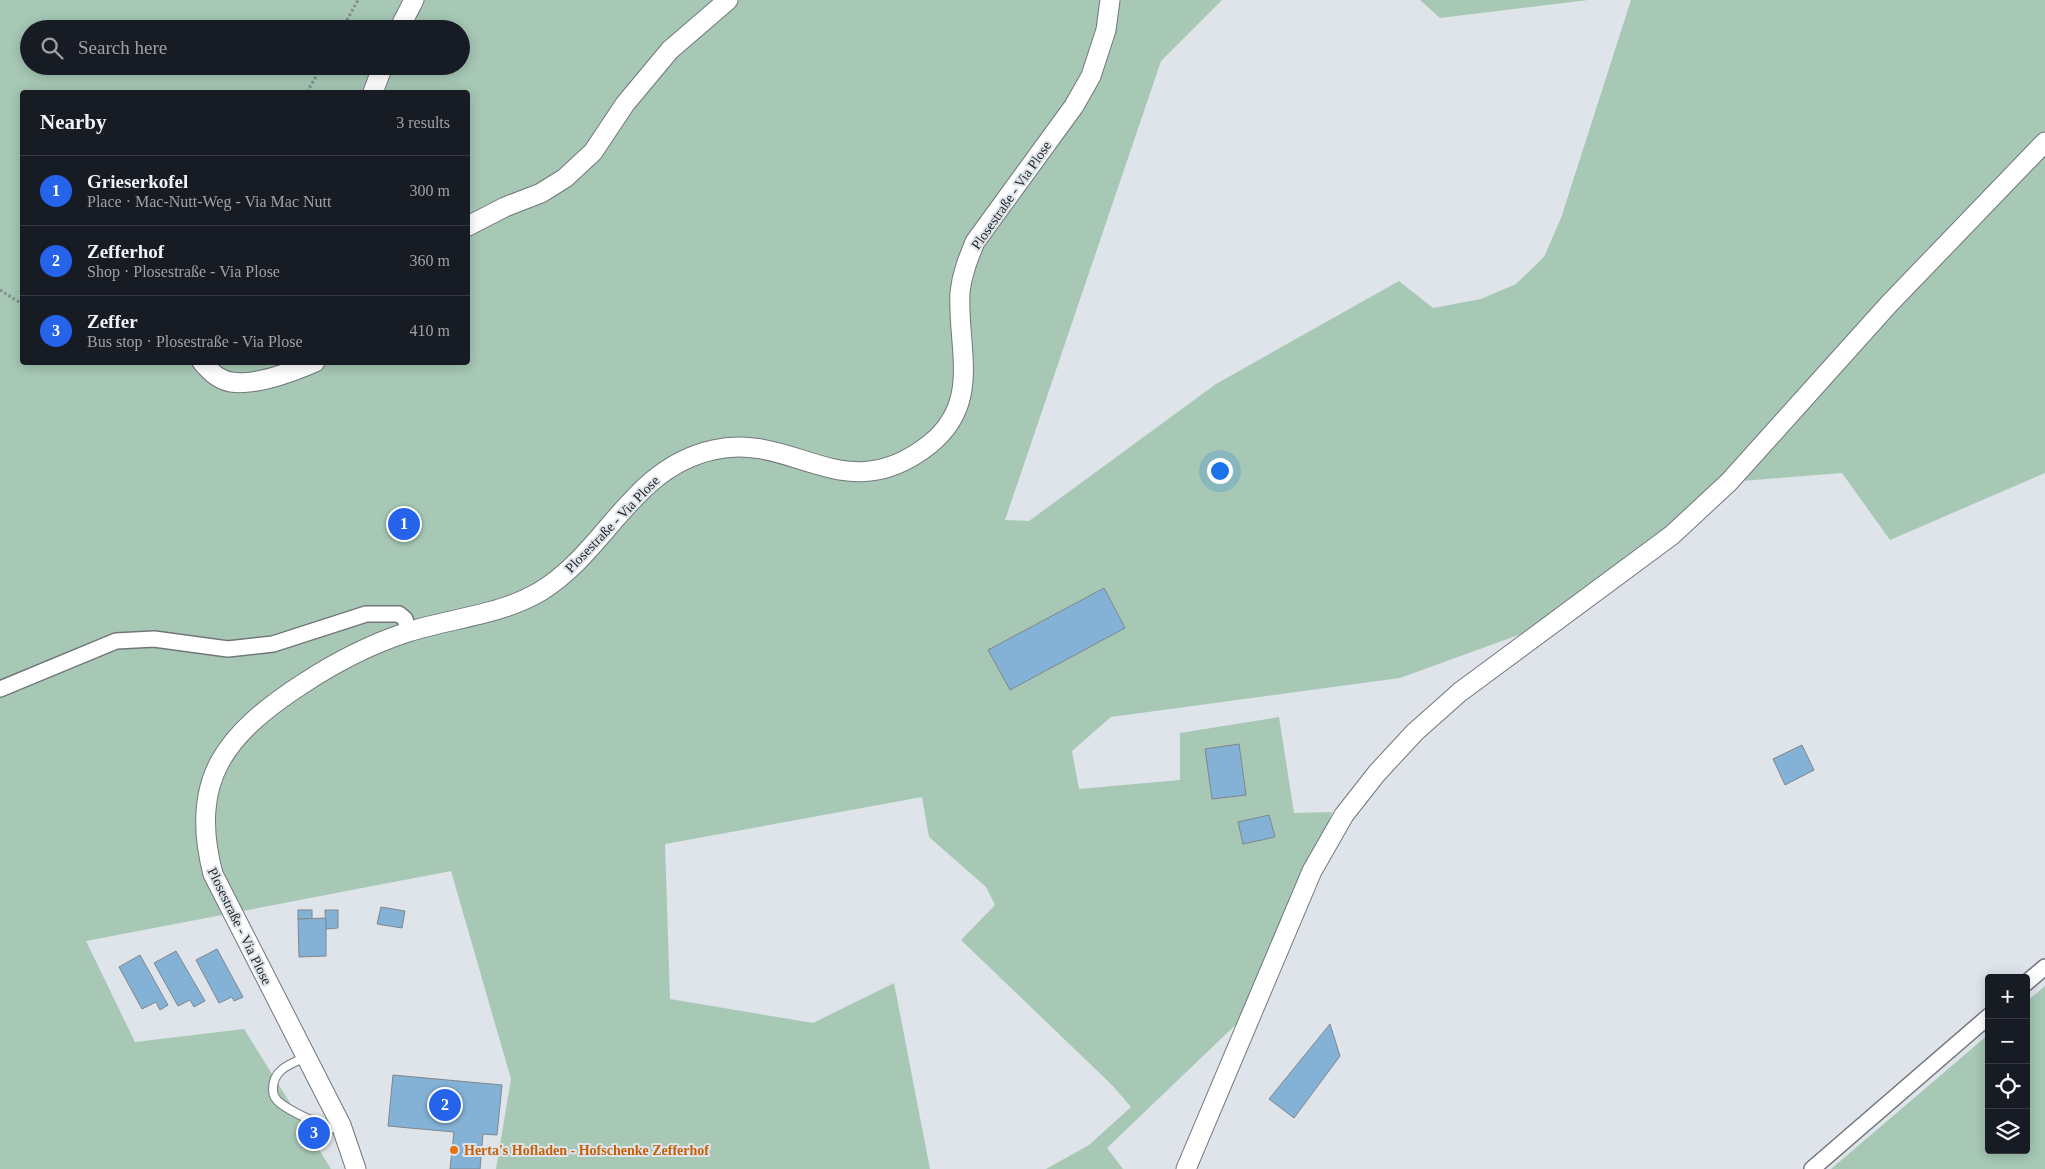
<!DOCTYPE html>
<html lang="en">
<head>
<meta charset="utf-8">
<style>
	:root { --surface:#171b24; --page:#20242c; --text:#f1f3f6; --muted:#9ea1a6; --line:#363941; --accent:#2563eb }
	body { margin:0; font-family:"Times New Roman",serif; background:var(--page); color:var(--text) }
	.controls { position:absolute; right:15px; bottom:15px; display:grid; overflow:hidden; border-radius:5px; box-shadow:0 2px 12px #0003 }
	.controls button { width:45px; height:45px; display:grid; place-items:center; padding:0; border:0; border-bottom:1px solid var(--line); background:var(--surface); color:var(--text); font:25px sans-serif }
	.you { position:absolute; left:1219px; top:470px; width:18px; height:18px; margin:-12px; border:4px solid #fff; border-radius:50%; background:#1a73e8; box-shadow:0 0 0 8px #1a73e833 }
	.badge { display:grid; place-items:center; width:32px; height:32px; border-radius:50%; background:var(--accent); color:#fff; font-size:16px; font-weight:700 }
	.pin { position:absolute; translate:-50% -50%; border:2px solid #fff; box-shadow:0 1px 5px #0006 }
	.list { margin:0; padding:0; list-style:none }
	h2 { display:flex; justify-content:space-between; align-items:center; height:65px; margin:0; padding:0 20px; font-size:21px }
	h2 small { font-size:16px; font-weight:400; color:var(--muted) }
	.list li { display:grid; grid-template-columns:32px 1fr auto; gap:15px; align-items:center; box-sizing:border-box; height:70px; padding:0 20px; border-top:1px solid var(--line) }
	.list b { display:block; font-size:19px; white-space:nowrap }
	.list p { margin:0; font-size:16px; white-space:nowrap; color:var(--muted) }
	.list em { font-size:16px; font-style:normal; color:var(--muted) }
	.icon { flex:none; width:28px; height:28px; fill:none; stroke:currentColor; stroke-width:2; stroke-linecap:round; stroke-linejoin:round }
	.map { position:relative; flex:none; width:2045px; height:1169px; overflow:hidden }
	.search { position:absolute; background:var(--surface); box-shadow:0 2px 12px #0003; left:20px; top:20px; width:450px; height:55px; display:flex; align-items:center; gap:12px; box-sizing:border-box; padding:0 18px; border-radius:28px; color:var(--muted); font-size:19px }
	.panel { position:absolute; background:var(--surface); box-shadow:0 2px 12px #0003; left:20px; top:90px; width:450px; height:275px; border-radius:5px }
	.map>svg:first-child { display:block }
	.green { fill:#a6c8b5; fill-rule:evenodd }
	.building { fill:#83b2d6; stroke:#80868b }
	.lines { fill:none; stroke-linecap:round; stroke-linejoin:round }
	.service-casing { stroke:#72777c; stroke-width:10 }
	.minor-casing { stroke:#72777c; stroke-width:18 }
	.tertiary-casing { stroke:#72777c; stroke-width:21 }
	.path { stroke:#868b8f; stroke-width:3; stroke-dasharray:2.5 2.5; stroke-linecap:butt }
	.service { stroke:#fff; stroke-width:8 }
	.minor { stroke:#fff; stroke-width:15 }
	.tertiary { stroke:#fff; stroke-width:19 }
	.food-dot { fill:#e8710a; stroke:#dee4ea; stroke-width:2 }
	.labels { text-anchor:middle; stroke-width:4; stroke-linejoin:round; paint-order:stroke }
	.street-label { font-size:14px; fill:#1f2224; stroke:#dee4ea }
	.food-label { font-size:14px; font-weight:bold; fill:#c56008; stroke:#dee4ea; text-anchor:start }
</style>
</head>
<body>
<div class="map">
<svg width="2045" height="1169" viewBox="0 0 2045 1169">
	<rect width="100%" height="100%" fill="#dee4ea"/>
	<g class="green">
		<path d="M 0,0 L 1222,0 L 1161,61 L 1005,520 L 1029,521 L 1216,384 L 1399,281 L 1433,308 L 1481,299 L 1516,284 L 1544,257 L 1561,218 L 1631,0 L 2045,0 L 2045,473 L 1890,540 L 1842,473 L 1729,482 L 1560,620 L 1400,678 L 1111,717 L 1072,751 L 1079,789 L 1180,780 L 1180,733 L 1279,717 L 1294,813 L 1332,812 L 1273,989 L 1107,1148 L 1123,1169 L 1046,1169 L 1089,1145 L 1131,1107 L 1112,1085 L 961,940 L 995,905 L 986,887 L 929,837 L 922,797 L 665,844 L 670,999 L 813,1023 L 894,983 L 930,1169 L 496,1169 L 511,1079 L 451,871 L 86,941 L 135,1042 L 244,1029 L 331,1169 L 0,1169 ZM 29,29 L 461,29 L 461,66 L 29,66 ZM 22,92 L 468,92 L 468,362 L 22,362 Z"/>
		<path d="M 1420,0 L 1588,0 L 1440,18 Z"/>
		<path d="M 2045,986 L 2045,1169 L 1831,1169 L 1989,1034 L 1989,1150 L 2026,1150 L 2026,1002 Z"/>
	</g>
	<g class="building">
		<path d="M 1104,588 L 1125,628 L 1010,690 L 988,650 Z"/>
		<path d="M 1239,744 L 1246,795 L 1212,799 L 1205,749 Z"/>
		<path d="M 1802,745 L 1814,770 L 1785,785 L 1773,759 Z"/>
		<path d="M 1269,815 L 1275,837 L 1243,844 L 1238,822 Z"/>
		<path d="M 381,907 L 405,911 L 402,928 L 377,924 Z"/>
		<rect x="298" y="910" width="14" height="9"/>
		<path d="M 325,910 L 338,910 L 338,928 L 326,929 Z"/>
		<path d="M 326,918 L 326,956 L 299,957 L 298,919 Z"/>
		<path d="M 217,949 L 243,997 L 234,1001 L 232,997 L 219,1003 L 196,960 Z"/>
		<path d="M 176,951 L 205,1001 L 194,1007 L 190,1000 L 178,1006 L 154,963 Z"/>
		<path d="M 140,955 L 168,1005 L 160,1010 L 156,1002 L 142,1009 L 119,967 Z"/>
		<path d="M 1330,1024 L 1340,1056 L 1294,1118 L 1269,1099 Z"/>
		<path d="M 393,1075 L 502,1085 L 497,1135 L 483,1134 L 480,1169 L 450,1169 L 454,1132 L 388,1126 Z"/>
	</g>
	<g class="lines">
		<g class="service-casing">
			<path id="service" d="M 306,1057 C 290,1064 272,1070 273,1090 C 273,1095 276,1100 280,1103 C 294,1114 314,1121 330,1129 L 341,1125"/>
		</g>
		<g class="minor-casing">
			<g id="minor">
				<path d="M 0,689 L 116,641 L 154,639 L 228,649 L 273,644 L 366,614 L 399,614 L 405,619 L 409,631"/>
				<path d="M 2026,983 L 2045,967"/>
				<path d="M 1812,1169 L 1989,1016"/>
			</g>
		</g>
		<g class="tertiary-casing">
			<g id="tertiary">
				<path d="M 399,29 L 414,0"/>
				<path d="M 373,92 L 383,66"/>
				<path d="M 468,226 L 505,207 L 541,193 L 565,178 L 593,152 L 625,104 L 670,50 L 728,0"/>
				<path d="M 202,362 C 210,371 218,380 231,382 C 256,386 292,372 315,362"/>
				<path d="M 356,1169 L 341,1125 L 213,874 C 188,778 227,733 304,683 C 336,662 371,644 408,632 C 452,618 501,615 541,591 C 607,550 632,468 713,450 C 794,431 845,512 930,444 C 982,402 957,348 960,292 C 962,274 968,259 975,242 L 1074,106 L 1091,76 L 1106,30 L 1110,0"/>
				<path d="M 1186,1169 L 1312,871 L 1344,815 L 1377,773 L 1415,732 L 1460,692 L 1672,535 L 1729,482 L 1889,304 L 2045,142"/>
			</g>
		</g>
		<g class="path">
			<path d="M 342,29 L 358,0"/>
			<path d="M 307,92 L 322,66"/>
			<path d="M 0,290 L 22,304"/>
		</g>
		<use href="#service" class="service"/>
		<use href="#minor" class="minor"/>
		<use href="#tertiary" class="tertiary"/>
	</g>
	<circle class="food-dot" cx="454" cy="1150" r="5"/>
	<g class="labels">
		<g class="street-label">
			<text transform="translate(1011 195) rotate(-55)" y="5">Plosestraße - Via Plose</text>
			<text transform="translate(612 524) rotate(-46)" y="5">Plosestraße - Via Plose</text>
			<text transform="translate(240 926) rotate(64)" y="5">Plosestraße - Via Plose</text>
		</g>
		<g class="food-label">
			<text x="464" y="1155">Herta's Hofladen - Hofschenke Zefferhof</text>
		</g>
	</g>
</svg>
<div class="controls">
<button>+</button>
<button>−</button>
<button><svg class="icon" aria-label="locate" viewBox="0 0 24 24"><circle cx="12" cy="12" r="6"/><path d="M12 2v4M12 18v4M2 12h4M18 12h4"/></svg></button>
<button><svg class="icon" aria-label="layers" viewBox="0 0 24 24"><path d="M12 4l9 5-9 5-9-5zM3 14l9 5 9-5"/></svg></button>
</div>
<div class="you"></div>
<div class="pin badge" style="left:404px;top:524px">1</div>
<div class="pin badge" style="left:445px;top:1105px">2</div>
<div class="pin badge" style="left:314px;top:1133px">3</div>
<div class="search"><svg class="icon" aria-label="search" viewBox="0 0 24 24"><circle cx="10" cy="10" r="6"/><path d="M15 15l6 6"/></svg>Search here</div>
<section class="panel">
<h2>Nearby<small>3 results</small></h2>
<ul class="list">
<li><span class="badge">1</span><div><b>Grieserkofel</b><p>Place · Mac-Nutt-Weg - Via Mac Nutt</p></div><em>300 m</em></li>
<li><span class="badge">2</span><div><b>Zefferhof</b><p>Shop · Plosestraße - Via Plose</p></div><em>360 m</em></li>
<li><span class="badge">3</span><div><b>Zeffer</b><p>Bus stop · Plosestraße - Via Plose</p></div><em>410 m</em></li>
</ul>
</section>
</div>
</body>
</html>
